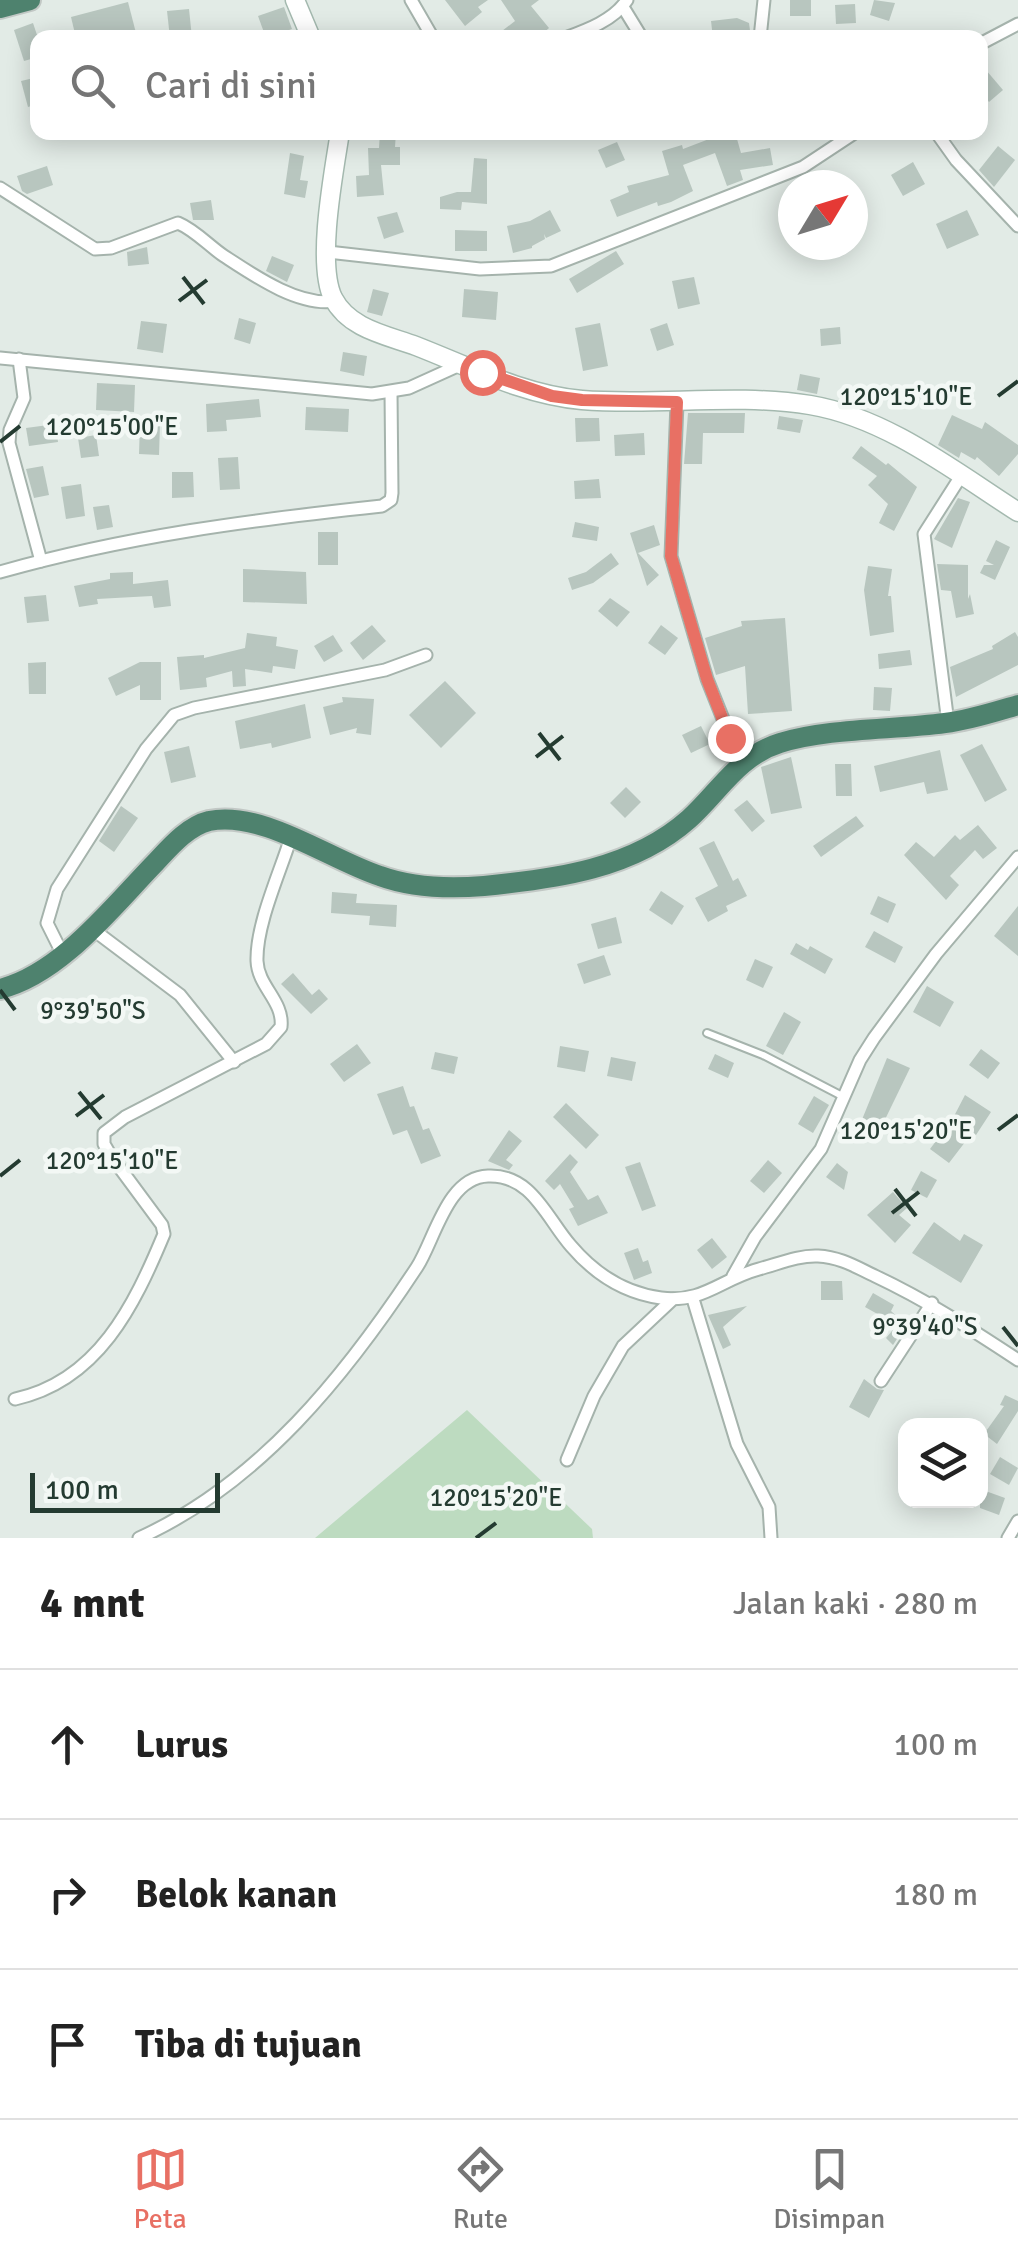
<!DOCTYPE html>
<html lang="id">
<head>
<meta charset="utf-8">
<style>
	:root { --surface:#fff; --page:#f6f6f6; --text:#222; --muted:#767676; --line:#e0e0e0; --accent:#e87064 }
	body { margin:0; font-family:Signika,sans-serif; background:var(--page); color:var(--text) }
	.controls { position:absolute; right:30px; bottom:30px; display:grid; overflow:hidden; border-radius:20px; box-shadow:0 5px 25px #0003 }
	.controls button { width:90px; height:90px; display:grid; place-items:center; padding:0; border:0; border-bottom:2px solid var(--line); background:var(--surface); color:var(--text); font:50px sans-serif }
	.compass { position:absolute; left:778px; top:170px; width:90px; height:90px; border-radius:50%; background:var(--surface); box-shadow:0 5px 25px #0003; rotate:52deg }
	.scale { position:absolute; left:30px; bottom:25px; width:190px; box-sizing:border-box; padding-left:10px; border:5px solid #243b31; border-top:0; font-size:28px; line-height:35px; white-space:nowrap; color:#243b31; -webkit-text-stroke:8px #f3f8f5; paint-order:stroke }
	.stop { position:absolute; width:30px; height:30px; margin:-22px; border:8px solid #e87064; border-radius:50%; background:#fff }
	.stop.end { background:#e87064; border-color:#fff; box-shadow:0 2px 10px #0008 }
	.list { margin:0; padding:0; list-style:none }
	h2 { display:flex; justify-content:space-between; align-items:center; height:130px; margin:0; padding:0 40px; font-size:42px }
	h2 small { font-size:32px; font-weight:400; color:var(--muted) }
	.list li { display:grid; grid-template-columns:65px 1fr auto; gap:30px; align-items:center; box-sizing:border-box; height:150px; padding:0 40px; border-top:2px solid var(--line) }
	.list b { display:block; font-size:38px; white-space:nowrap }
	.list em { font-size:32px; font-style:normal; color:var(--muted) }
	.icon { flex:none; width:55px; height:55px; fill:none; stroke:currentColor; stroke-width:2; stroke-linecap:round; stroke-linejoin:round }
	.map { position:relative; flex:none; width:1018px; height:1538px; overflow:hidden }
	.search { position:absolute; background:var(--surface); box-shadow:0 5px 25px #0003; left:30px; right:30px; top:30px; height:110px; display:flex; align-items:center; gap:25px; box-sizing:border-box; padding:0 35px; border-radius:20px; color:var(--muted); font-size:38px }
	.sheet { height:580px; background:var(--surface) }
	nav { display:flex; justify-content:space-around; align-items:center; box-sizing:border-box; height:140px; border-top:2px solid var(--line); background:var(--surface); font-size:28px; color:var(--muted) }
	nav a { display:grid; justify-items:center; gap:5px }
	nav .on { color:var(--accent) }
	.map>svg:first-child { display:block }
	.green { fill:#bddbc0 }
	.building { fill:#b8c6bf }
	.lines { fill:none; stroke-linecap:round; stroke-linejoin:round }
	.service-casing { stroke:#a5b3ac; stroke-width:10 }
	.minor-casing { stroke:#a5b3ac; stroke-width:15 }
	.secondary-casing { stroke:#a4b9af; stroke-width:21 }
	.trunk-casing { stroke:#c2c8c5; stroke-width:24 }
	.service { stroke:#fff; stroke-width:6 }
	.minor { stroke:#fff; stroke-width:11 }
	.secondary { stroke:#fff; stroke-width:18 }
	.trunk { stroke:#4e826e; stroke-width:20 }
	.route { stroke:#e87064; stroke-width:12 }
	.ticks { fill:none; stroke:#243b31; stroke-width:4 }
	.ticks-label { font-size:25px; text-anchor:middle; fill:#243b31; stroke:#f3f8f5; stroke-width:9; stroke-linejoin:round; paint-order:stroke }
</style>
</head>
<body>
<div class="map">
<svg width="1018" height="1538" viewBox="0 0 1018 1538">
	<rect width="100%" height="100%" fill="#e2ebe6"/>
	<path class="green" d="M 467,1410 L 592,1529 L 593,1538 L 315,1538 Z"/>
	<g class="building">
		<path d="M 445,0 L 488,0 L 478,7 L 482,12 L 465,26 Z"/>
		<path d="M 501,0 L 539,0 L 531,6 L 549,28 L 538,38 L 493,38 L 515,21 Z"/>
		<rect x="790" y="0" width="21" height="16"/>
		<path d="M 874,0 L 895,3 L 889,21 L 870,15 Z"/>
		<path d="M 128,2 L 136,33 L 117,38 L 76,38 L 71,17 Z"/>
		<path d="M 855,4 L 856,23 L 836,24 L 835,5 Z"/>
		<path d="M 284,7 L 292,29 L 266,38 L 258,16 Z"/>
		<path d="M 189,9 L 192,38 L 170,38 L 167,11 Z"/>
		<path d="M 737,18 L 749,23 L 751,38 L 713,38 L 711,21 Z"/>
		<path d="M 33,23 L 38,38 L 38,57 L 24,61 L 14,30 Z"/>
		<path d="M 980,63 L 1003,90 L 989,102 L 980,91 Z"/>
		<path d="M 38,77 L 38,104 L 28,107 L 21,81 Z"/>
		<path d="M 380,132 L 396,132 L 395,147 L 400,147 L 400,165 L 381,165 L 384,195 L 357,197 L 356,176 L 369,175 L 368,148 L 379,148 Z"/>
		<path d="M 716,132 L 735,132 L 741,153 L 770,148 L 773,165 L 740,170 L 743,180 L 727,186 L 715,153 L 683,165 L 693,191 L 671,202 L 658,206 L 657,202 L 617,217 L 610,200 L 629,192 L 627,186 L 669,175 L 662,151 L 682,145 L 683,149 L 717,136 Z"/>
		<path d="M 617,142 L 625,160 L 606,168 L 598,150 Z"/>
		<path d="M 998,146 L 1015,160 L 994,187 L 979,170 Z"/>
		<path d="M 290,153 L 304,156 L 300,180 L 308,181 L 305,198 L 284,194 Z"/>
		<path d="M 474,158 L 487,159 L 487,204 L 462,202 L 461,210 L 440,209 L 440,197 L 457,192 L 471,192 Z"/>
		<path d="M 913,162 L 925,184 L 903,196 L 891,175 Z"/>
		<path d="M 47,166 L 53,185 L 27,194 L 22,191 L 17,176 Z"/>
		<path d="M 211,200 L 214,220 L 193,220 L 190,203 Z"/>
		<path d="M 550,210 L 561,231 L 546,238 L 544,234 L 545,239 L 532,246 L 532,248 L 513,253 L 507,226 L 530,221 Z"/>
		<path d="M 967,210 L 979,235 L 947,249 L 936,224 Z"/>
		<path d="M 397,212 L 404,232 L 384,239 L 377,217 Z"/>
		<path d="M 455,230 L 487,231 L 487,251 L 455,251 Z"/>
		<path d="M 147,247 L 149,264 L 128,266 L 127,252 Z"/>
		<path d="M 616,251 L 624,264 L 577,293 L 569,279 Z"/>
		<path d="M 272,256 L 294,265 L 287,282 L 266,271 Z"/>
		<path d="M 694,277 L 700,304 L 678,309 L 672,281 Z"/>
		<path d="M 373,289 L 389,293 L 382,316 L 367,312 Z"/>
		<path d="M 464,289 L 498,292 L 496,320 L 462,317 Z"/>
		<path d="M 239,318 L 256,323 L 250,344 L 234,339 Z"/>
		<path d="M 141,321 L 167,324 L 163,353 L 137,349 Z"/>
		<path d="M 600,323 L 608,366 L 583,371 L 575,328 Z"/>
		<path d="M 667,323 L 674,345 L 657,351 L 650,329 Z"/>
		<path d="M 840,327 L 841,344 L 821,346 L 820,329 Z"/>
		<path d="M 343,352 L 367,356 L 364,376 L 340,371 Z"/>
		<path d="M 800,374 L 820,378 L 817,394 L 797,390 Z"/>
		<path d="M 97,383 L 135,385 L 134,412 L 96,410 Z"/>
		<path d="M 259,399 L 261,417 L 226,420 L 227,431 L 207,432 L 206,404 Z"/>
		<path d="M 306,407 L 349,409 L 348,432 L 305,430 Z"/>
		<path d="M 688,413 L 745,413 L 744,433 L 703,433 L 702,464 L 684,464 Z"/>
		<path d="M 952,415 L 982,429 L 985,422 L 1018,445 L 1018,454 L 999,476 L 977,457 L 975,460 L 961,452 L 959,458 L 938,445 Z"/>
		<path d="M 779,416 L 803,420 L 800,433 L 777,429 Z"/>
		<path d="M 575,418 L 599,418 L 600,441 L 576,442 Z"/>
		<path d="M 140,423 L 160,424 L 159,455 L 139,454 Z"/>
		<path d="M 56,424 L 58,442 L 29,446 L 26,428 Z"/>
		<path d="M 644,433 L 645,455 L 615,456 L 614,435 Z"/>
		<path d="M 96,435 L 99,456 L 81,458 L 78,438 Z"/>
		<path d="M 861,446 L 886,465 L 888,463 L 917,487 L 894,531 L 879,523 L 888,504 L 868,485 L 877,476 L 852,458 Z"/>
		<path d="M 238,457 L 240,489 L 220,490 L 218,458 Z"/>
		<path d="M 43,466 L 49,495 L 34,498 L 26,469 Z"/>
		<path d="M 172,472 L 193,472 L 194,497 L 172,498 Z"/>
		<path d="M 599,479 L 601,498 L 575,499 L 574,481 Z"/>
		<path d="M 81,484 L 85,516 L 66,519 L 61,487 Z"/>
		<path d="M 958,498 L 970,502 L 952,548 L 934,539 Z"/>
		<path d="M 109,505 L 113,527 L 97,530 L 93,507 Z"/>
		<path d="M 575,522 L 599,527 L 597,541 L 572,537 Z"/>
		<path d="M 654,525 L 660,545 L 638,553 L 659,575 L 647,586 L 630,533 Z"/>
		<rect x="318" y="532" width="20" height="33"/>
		<path d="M 996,540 L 1010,547 L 995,580 L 980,573 L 984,565 L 994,565 L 986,561 Z"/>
		<path d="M 611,553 L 619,564 L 593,583 L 572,590 L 568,578 L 586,572 Z"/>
		<path d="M 937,564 L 968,565 L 968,599 L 970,594 L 974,614 L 956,618 L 951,591 L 941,590 Z"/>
		<path d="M 868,566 L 892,569 L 888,596 L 891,596 L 894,632 L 870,636 L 864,590 Z"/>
		<path d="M 243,569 L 306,572 L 307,604 L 243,602 Z"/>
		<path d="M 133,572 L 133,584 L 168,580 L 171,606 L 154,608 L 152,596 L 97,599 L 98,604 L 79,607 L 74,586 L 110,579 L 110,573 Z"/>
		<path d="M 46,595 L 49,621 L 27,623 L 24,597 Z"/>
		<path d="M 610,598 L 630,612 L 617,627 L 598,611 Z"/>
		<path d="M 785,618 L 792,711 L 748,714 L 745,666 L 716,675 L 705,638 L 742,626 L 741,621 Z"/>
		<path d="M 372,625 L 386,641 L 363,660 L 350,643 Z"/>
		<path d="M 661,625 L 678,638 L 665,655 L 648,643 Z"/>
		<path d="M 1015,632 L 1018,637 L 1018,665 L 956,697 L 950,667 L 993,649 L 992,646 Z"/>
		<path d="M 247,633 L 277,637 L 276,646 L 298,650 L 295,669 L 273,666 L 272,673 L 245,669 L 246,686 L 233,687 L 232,671 L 206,678 L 207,687 L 180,690 L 177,657 L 204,655 L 204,658 L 245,648 Z"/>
		<path d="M 333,635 L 343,651 L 324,662 L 314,646 Z"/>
		<path d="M 910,650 L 912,665 L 879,669 L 878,654 Z"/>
		<path d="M 46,662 L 46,694 L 29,694 L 28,663 Z"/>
		<path d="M 140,662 L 161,662 L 161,700 L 140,700 L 140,685 L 116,696 L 108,678 Z"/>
		<path d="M 445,681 L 476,713 L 441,748 L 409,715 Z"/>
		<path d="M 874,687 L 892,688 L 890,711 L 873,710 Z"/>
		<path d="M 342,697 L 374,699 L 371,735 L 356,733 L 357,728 L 330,735 L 323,707 L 343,702 Z"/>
		<path d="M 305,704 L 311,738 L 272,748 L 271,743 L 240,749 L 235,721 Z"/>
		<path d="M 701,726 L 710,744 L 691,753 L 682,735 Z"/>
		<path d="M 982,744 L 1007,790 L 985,802 L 960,755 Z"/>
		<path d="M 189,746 L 196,777 L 171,783 L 164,752 Z"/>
		<path d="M 940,750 L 948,790 L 927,794 L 924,782 L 880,792 L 874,766 Z"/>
		<path d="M 791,757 L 802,808 L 771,814 L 761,767 Z"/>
		<path d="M 835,764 L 851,764 L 852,796 L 836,796 Z"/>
		<path d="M 626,787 L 641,802 L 625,818 L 610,803 Z"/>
		<path d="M 747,800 L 765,821 L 752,832 L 734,810 Z"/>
		<path d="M 121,806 L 138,818 L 114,852 L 99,841 Z"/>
		<path d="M 856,816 L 864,826 L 821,857 L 813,846 Z"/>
		<path d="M 978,825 L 997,848 L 983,859 L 975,850 L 950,876 L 959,885 L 946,900 L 904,855 L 916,842 L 934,857 L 955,835 L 960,840 Z"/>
		<path d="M 714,841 L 733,881 L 738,878 L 747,896 L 726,906 L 728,911 L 708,922 L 695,898 L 718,886 L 699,848 Z"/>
		<path d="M 661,891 L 684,906 L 672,925 L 649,910 Z"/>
		<path d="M 332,892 L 357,894 L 356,903 L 397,905 L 396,927 L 369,925 L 370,916 L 331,913 Z"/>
		<path d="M 878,896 L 896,904 L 888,923 L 870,914 Z"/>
		<path d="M 1018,906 L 1018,956 L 994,936 Z"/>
		<path d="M 616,917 L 622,943 L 598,949 L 591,924 Z"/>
		<path d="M 874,931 L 903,947 L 895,963 L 865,947 Z"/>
		<path d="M 796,943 L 808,950 L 810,946 L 833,959 L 825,974 L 790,954 Z"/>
		<path d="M 604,955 L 611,975 L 584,984 L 577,964 Z"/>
		<path d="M 755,959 L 773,967 L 763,988 L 746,980 Z"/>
		<path d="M 293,973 L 312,995 L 319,989 L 328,999 L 311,1014 L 281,984 Z"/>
		<path d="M 927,986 L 954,1002 L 940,1027 L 913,1012 Z"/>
		<path d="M 784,1012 L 801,1022 L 783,1055 L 766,1046 Z"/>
		<path d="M 357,1044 L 371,1063 L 344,1082 L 330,1064 Z"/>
		<path d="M 560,1046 L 589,1051 L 585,1072 L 557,1067 Z"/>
		<path d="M 981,1049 L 1000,1063 L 988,1079 L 969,1065 Z"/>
		<path d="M 435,1052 L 458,1057 L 454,1074 L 431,1069 Z"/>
		<path d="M 715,1054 L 734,1063 L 728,1078 L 708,1069 Z"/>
		<path d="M 611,1057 L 636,1062 L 632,1081 L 607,1076 Z"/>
		<path d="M 887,1058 L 910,1068 L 877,1136 L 859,1127 Z"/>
		<path d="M 403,1086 L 410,1107 L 414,1106 L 423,1130 L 429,1128 L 441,1156 L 421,1164 L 407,1130 L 393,1135 L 377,1094 Z"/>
		<path d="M 965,1095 L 991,1112 L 976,1135 L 972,1133 L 949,1163 L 930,1149 L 952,1120 Z"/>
		<path d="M 814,1096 L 829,1105 L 813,1133 L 798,1124 Z"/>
		<path d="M 566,1103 L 599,1135 L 586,1149 L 553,1117 Z"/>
		<path d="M 509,1130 L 522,1141 L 506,1160 L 513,1165 L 509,1170 L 488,1161 Z"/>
		<path d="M 570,1154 L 578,1162 L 570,1172 L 588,1200 L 598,1195 L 608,1213 L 578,1226 L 569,1209 L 574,1207 L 560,1184 L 554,1190 L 545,1181 Z"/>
		<path d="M 768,1160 L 782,1173 L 764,1193 L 750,1181 Z"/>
		<path d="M 640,1162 L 656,1206 L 642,1211 L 625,1167 Z"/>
		<path d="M 837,1163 L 848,1172 L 844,1190 L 826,1177 Z"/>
		<path d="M 921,1171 L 937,1180 L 927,1198 L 911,1190 Z"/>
		<path d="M 893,1192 L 907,1208 L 899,1215 L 911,1225 L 895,1243 L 867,1215 Z"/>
		<path d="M 934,1222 L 960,1241 L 964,1234 L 983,1245 L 961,1283 L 912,1253 Z"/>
		<path d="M 712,1238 L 727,1257 L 712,1269 L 697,1250 Z"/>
		<path d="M 638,1248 L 643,1262 L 648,1260 L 652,1273 L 634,1280 L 624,1253 Z"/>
		<path d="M 821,1281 L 842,1281 L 843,1300 L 821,1300 Z"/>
		<path d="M 873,1293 L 894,1305 L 891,1311 L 906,1325 L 893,1345 L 886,1338 L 897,1325 L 865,1307 Z"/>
		<path d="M 747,1306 L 723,1327 L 731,1345 L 723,1349 L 708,1315 Z"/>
		<path d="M 864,1379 L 877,1389 L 884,1390 L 869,1418 L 849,1407 Z"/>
		<path d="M 1005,1395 L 1018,1401 L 1018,1411 L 997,1444 L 984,1434 L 1004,1406 L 1000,1405 Z"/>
		<path d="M 1000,1457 L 1018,1468 L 1009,1485 L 990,1474 Z"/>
		<path d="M 980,1489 L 1005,1498 L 999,1515 L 980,1508 Z"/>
	</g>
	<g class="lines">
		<g class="service-casing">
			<path id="service" d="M 707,1033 L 763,1055 L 844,1097"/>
		</g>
		<g class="minor-casing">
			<g id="minor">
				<path d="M 411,0 L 433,38"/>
				<path d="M 623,7 L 642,38"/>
				<path d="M 565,38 C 587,30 614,20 627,0"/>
				<path d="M 760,38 L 764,0"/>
				<path d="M 980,44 L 1018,24"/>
				<path d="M 936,132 L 956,160 L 1018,226"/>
				<path d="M 0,188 L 95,249 L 111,248 L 178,223 C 195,230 209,246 224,256 C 253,275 299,307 335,301"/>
				<path d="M 328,252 L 480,269 L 551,266 L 803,167 L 856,132"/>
				<path d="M 0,358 L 372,394 L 409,388 L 462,364"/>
				<path d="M 19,359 L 24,398 L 10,430 L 9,443 L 41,561"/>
				<path d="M 677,403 L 671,556 L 707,679 L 741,764"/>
				<path d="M 0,572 C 127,536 251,520 382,506 L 391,500 L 392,493 L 391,392"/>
				<path d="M 948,723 L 924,534 L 961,476"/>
				<path d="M 91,928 L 180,995 L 234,1062"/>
				<path d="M 63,955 L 47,923 L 57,889 L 146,749 L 174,715 L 194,708 L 385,670 L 426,655"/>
				<path d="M 733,1276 L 755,1237 L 821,1149 L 860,1060 L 874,1038 L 936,954 L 1018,857"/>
				<path d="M 693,1299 L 737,1444 L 769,1507 L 771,1538"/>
				<path d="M 881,1381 L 932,1303"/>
				<path d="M 15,1399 C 98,1381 134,1306 164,1234 L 162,1225 L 111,1156 L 104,1144 L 104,1133 L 125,1117 L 266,1044 L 281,1027 C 284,1001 258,987 257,961 C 256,924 280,873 291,837"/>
				<path d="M 567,1460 L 594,1396 L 623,1346 L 673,1299"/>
				<path d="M 139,1538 C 259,1484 346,1375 417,1267 C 435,1239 447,1177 488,1176 C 532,1174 547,1219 571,1246 C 594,1273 624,1293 661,1298 C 704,1303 719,1280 759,1269 C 778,1264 799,1255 818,1256 C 840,1257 856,1267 875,1276 C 926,1300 971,1329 1018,1360"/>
				<path d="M 1008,1538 L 1018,1521"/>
			</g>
		</g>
		<g class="secondary-casing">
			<g id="secondary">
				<path d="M 295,0 L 311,38"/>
				<path d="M 340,132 C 334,171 316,263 333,298 C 349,329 386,335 416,346 C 470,367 524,395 582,400 C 657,406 735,393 810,405 C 887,418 954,471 1018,512"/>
			</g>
		</g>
		<g class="trunk-casing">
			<g id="trunk">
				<path d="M 0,8 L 30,0"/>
				<path d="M 0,989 C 61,974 113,906 156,862 C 170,847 188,826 209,821 C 263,810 330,860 380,876 C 413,888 449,889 484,886 C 555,879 633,869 689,819 C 719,792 738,756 780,743 C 828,728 894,730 945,723 C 970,720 994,712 1018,705"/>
			</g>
		</g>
		<use href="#service" class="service"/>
		<use href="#minor" class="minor"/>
		<use href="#secondary" class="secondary"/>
		<use href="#trunk" class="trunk"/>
	</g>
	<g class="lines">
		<path class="route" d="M 482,372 L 552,396 L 582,400 L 677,402 L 671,556 L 707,679 L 730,738"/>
	</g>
	<path class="ticks" d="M 183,277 L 204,304M 179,301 L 207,280M 998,396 L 1018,381M 0,442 L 20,426M 539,733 L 560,760M 536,757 L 563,736M 0,990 L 15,1010M 79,1092 L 101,1119M 76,1116 L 104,1095M 998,1130 L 1018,1115M 0,1176 L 20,1160M 895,1189 L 916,1216M 892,1213 L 919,1192M 1003,1327 L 1018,1346M 476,1538 L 496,1523"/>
	<g class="ticks-label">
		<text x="906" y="405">120°15'10"E</text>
		<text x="112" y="435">120°15'00"E</text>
		<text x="93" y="1019">9°39'50"S</text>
		<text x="906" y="1139">120°15'20"E</text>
		<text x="112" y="1169">120°15'10"E</text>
		<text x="925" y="1335">9°39'40"S</text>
		<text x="496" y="1506">120°15'20"E</text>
	</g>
</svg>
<div class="controls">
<button><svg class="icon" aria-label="layers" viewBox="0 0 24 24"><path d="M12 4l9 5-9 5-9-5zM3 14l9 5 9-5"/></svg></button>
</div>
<svg class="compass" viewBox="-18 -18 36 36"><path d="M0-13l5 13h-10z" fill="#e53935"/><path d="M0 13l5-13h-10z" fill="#767676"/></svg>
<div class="scale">100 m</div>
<div class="stop" style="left:482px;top:372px"></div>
<div class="stop end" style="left:730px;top:738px"></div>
<div class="search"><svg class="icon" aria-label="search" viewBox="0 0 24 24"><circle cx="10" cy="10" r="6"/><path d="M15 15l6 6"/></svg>Cari di sini</div>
</div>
<section class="sheet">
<h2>4 mnt<small>Jalan kaki · 280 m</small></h2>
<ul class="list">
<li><svg class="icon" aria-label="ahead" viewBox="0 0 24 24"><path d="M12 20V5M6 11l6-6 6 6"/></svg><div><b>Lurus</b></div><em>100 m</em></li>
<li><svg class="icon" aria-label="right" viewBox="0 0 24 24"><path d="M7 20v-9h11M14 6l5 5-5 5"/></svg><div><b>Belok kanan</b></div><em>180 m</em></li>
<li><svg class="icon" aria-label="arrive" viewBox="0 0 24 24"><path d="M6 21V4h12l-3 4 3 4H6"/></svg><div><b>Tiba di tujuan</b></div></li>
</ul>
</section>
<nav>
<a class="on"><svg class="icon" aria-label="map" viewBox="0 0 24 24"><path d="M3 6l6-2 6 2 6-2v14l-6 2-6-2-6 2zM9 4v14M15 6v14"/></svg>Peta</a>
<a><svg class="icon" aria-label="directions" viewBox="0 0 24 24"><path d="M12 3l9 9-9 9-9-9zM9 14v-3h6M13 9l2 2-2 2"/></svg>Rute</a>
<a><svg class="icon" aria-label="saved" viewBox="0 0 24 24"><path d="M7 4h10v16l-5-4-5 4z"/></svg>Disimpan</a>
</nav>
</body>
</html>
